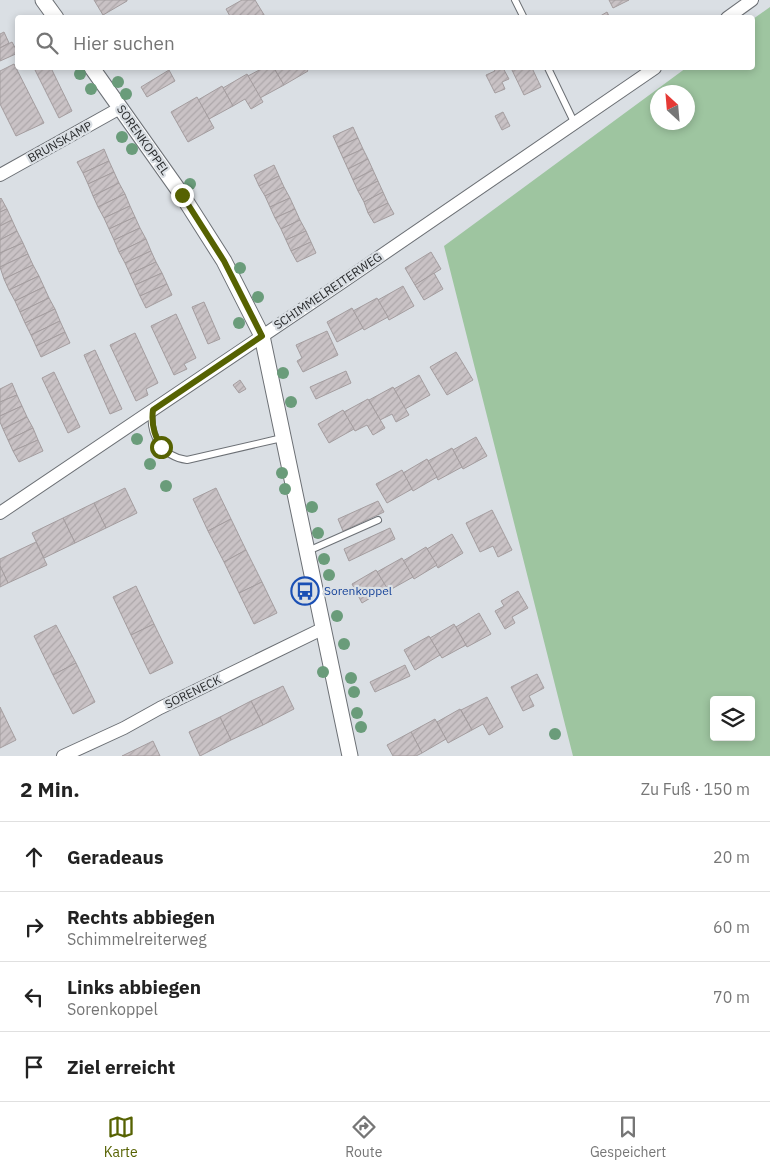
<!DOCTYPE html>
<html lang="de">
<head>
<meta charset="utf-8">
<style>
	:root { --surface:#fff; --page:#f6f6f6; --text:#222; --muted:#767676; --line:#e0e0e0; --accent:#566202 }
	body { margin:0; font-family:"IBM Plex Sans",sans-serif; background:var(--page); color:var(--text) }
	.controls { position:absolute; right:15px; bottom:15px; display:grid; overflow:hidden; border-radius:5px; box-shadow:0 2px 8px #0003 }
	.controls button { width:45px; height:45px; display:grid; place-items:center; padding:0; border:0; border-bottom:1px solid var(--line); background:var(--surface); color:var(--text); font:25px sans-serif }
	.compass { position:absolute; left:650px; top:85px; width:45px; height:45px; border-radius:50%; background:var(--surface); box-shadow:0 2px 8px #0003; rotate:334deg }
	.stop { position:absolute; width:15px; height:15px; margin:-11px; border:4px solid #566202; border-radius:50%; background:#fff }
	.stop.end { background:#566202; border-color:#fff; box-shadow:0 1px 5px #0008 }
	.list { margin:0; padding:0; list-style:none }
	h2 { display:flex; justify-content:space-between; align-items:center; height:65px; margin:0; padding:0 20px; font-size:21px }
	h2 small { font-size:16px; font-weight:400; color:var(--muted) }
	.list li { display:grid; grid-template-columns:32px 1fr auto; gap:15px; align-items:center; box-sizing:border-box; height:70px; padding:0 20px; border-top:1px solid var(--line) }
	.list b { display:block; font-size:19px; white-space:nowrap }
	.list p { margin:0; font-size:16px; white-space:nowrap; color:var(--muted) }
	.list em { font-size:16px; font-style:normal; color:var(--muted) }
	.icon { flex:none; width:28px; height:28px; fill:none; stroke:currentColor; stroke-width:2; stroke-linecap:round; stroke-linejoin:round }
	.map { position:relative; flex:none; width:770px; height:756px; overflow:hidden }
	.search { position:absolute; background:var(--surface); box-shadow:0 2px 8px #0003; left:15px; right:15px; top:15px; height:55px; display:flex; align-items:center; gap:12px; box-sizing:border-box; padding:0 18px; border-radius:5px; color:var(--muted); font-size:19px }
	.sheet { height:345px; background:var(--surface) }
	nav { display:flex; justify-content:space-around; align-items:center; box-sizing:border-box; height:70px; border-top:1px solid var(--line); background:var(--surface); font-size:14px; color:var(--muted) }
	nav a { display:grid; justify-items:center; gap:2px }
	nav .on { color:var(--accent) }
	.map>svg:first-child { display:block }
	.grass { fill:#9ec5a0; fill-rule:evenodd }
	.building { fill:url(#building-hatch); stroke:#a49d9f }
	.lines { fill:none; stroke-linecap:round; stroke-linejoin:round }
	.service-casing { stroke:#6c7075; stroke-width:8 }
	.minor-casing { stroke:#6c7075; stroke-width:14 }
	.tertiary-casing { stroke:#6c7075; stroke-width:17 }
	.service { stroke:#fff; stroke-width:6 }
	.minor { stroke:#fff; stroke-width:12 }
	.tertiary { stroke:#fff; stroke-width:15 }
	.tree { fill:#6a9c7a }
	.route { stroke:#566202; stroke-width:6 }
	.labels { text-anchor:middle; stroke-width:4.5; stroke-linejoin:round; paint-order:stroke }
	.street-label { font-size:12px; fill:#2a2c2e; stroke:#dadfe4 }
	.transit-label { font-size:12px; fill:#164399; stroke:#dadfe4; text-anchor:start }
</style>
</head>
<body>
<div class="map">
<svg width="770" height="756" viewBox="0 0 770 756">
	<defs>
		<pattern id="building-hatch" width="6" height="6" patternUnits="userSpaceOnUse" patternTransform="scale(1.25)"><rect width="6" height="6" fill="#c9c2c5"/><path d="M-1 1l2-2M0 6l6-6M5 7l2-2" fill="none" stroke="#ada7aa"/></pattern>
	</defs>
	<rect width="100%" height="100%" fill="#dadfe4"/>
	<path class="grass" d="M 770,7 L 770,756 L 573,756 L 444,246 L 686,68 L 752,68 L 753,19 ZM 658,92 L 688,92 L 688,122 L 658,122 ZM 714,700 L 751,700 L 751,737 L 714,737 Z"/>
	<g class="building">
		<path d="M 94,0 L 127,0 L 127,1 L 103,15 Z"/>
		<path d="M 242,0 L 255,0 L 266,18 L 231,18 L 226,9 Z"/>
		<path d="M 609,0 L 629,0 L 613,8 Z"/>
		<path d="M 607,12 L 610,18 L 597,18 Z"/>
		<path d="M 4,32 L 9,43 L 0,48 L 0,34 Z"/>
		<path d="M 12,42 L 18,53 L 0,61 L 0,48 Z"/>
		<path d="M 14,64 L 44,123 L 16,136 L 0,104 L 0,71 Z"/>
		<path d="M 34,68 L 51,68 L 72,111 L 59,118 Z"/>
		<path d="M 263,68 L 274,68 L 284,85 L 260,98 L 248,76 Z"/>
		<path d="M 274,68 L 306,68 L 308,71 L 284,85 Z"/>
		<path d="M 493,68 L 503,68 L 509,79 L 502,82 L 505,89 L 495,93 L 486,75 L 495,71 Z"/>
		<path d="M 511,68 L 532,68 L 541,87 L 524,95 Z"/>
		<path d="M 169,70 L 175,81 L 147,97 L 141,87 Z"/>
		<path d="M 247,74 L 263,102 L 251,109 L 245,99 L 233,106 L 223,88 Z"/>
		<path d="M 222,86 L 233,106 L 209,119 L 198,100 Z"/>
		<path d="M 197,97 L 214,128 L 188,142 L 171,112 Z"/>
		<path d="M 503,112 L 510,126 L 502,130 L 495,116 Z"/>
		<path d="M 353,127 L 358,138 L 338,147 L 333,136 Z"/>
		<path d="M 358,138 L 363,149 L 343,158 L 338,147 Z"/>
		<path d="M 104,149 L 109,161 L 83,173 L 77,162 Z"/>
		<path d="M 363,149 L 368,159 L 348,169 L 343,158 Z"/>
		<path d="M 368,159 L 373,170 L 353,180 L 348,169 Z"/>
		<path d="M 109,161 L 114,172 L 88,184 L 83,173 Z"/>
		<path d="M 274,165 L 279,176 L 259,186 L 254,175 Z"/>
		<path d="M 373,170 L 378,181 L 358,191 L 353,180 Z"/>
		<path d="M 114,172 L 119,183 L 93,196 L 88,184 Z"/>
		<path d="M 279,176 L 284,187 L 265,196 L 259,186 Z"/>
		<path d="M 378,181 L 383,192 L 364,202 L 358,191 Z"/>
		<path d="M 119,183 L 125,194 L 98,207 L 93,196 Z"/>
		<path d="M 284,187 L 290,198 L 270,207 L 265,196 Z"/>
		<path d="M 383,192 L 388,203 L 368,213 L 364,202 Z"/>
		<path d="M 125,194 L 130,206 L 104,218 L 98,207 Z"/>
		<path d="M 1,198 L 7,209 L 0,212 L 0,199 Z"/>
		<path d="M 290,198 L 295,209 L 275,218 L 270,207 Z"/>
		<path d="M 388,203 L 394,214 L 374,223 L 368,213 Z"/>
		<path d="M 130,206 L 135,217 L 109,229 L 104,218 Z"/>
		<path d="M 7,209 L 12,220 L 0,226 L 0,212 Z"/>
		<path d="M 295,209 L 300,220 L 281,229 L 275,218 Z"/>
		<path d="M 135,217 L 140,228 L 114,240 L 109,229 Z"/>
		<path d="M 12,220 L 17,231 L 0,240 L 0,226 Z"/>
		<path d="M 300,220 L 306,231 L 286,240 L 281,229 Z"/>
		<path d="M 140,228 L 146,239 L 119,252 L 114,240 Z"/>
		<path d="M 17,231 L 23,243 L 0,253 L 0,240 Z"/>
		<path d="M 306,231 L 311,242 L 291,251 L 286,240 Z"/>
		<path d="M 146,239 L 151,251 L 125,263 L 119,252 Z"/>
		<path d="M 311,242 L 316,253 L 297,262 L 291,251 Z"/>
		<path d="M 23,243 L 28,254 L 0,267 L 0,253 Z"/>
		<path d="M 151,251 L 156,262 L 130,274 L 125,263 Z"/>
		<path d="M 431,252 L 441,269 L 415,285 L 405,268 Z"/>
		<path d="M 28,254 L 33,265 L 4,279 L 0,267 Z"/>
		<path d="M 156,262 L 162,273 L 135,285 L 130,274 Z"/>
		<path d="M 33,265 L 39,276 L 9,290 L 4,279 Z"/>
		<path d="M 162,273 L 167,284 L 140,296 L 135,285 Z"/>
		<path d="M 434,273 L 443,289 L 424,300 L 415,285 Z"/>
		<path d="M 39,276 L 44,287 L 15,301 L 9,290 Z"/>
		<path d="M 167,284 L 172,295 L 146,308 L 140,296 Z"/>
		<path d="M 403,286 L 414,306 L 389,320 L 378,300 Z"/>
		<path d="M 44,287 L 49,298 L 20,312 L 15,301 Z"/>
		<path d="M 49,298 L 55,309 L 25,323 L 20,312 Z"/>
		<path d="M 377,298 L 388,317 L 364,330 L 353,311 Z"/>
		<path d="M 204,302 L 220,339 L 208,344 L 192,307 Z"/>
		<path d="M 352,308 L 363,328 L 337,342 L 327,322 Z"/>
		<path d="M 55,309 L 60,321 L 31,335 L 25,323 Z"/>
		<path d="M 176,314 L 196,358 L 184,364 L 187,369 L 174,375 L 151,326 Z"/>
		<path d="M 60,321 L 65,332 L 36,346 L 31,335 Z"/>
		<path d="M 327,331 L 338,355 L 303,372 L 297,361 L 302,358 L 296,345 Z"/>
		<path d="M 65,332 L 70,343 L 41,357 L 36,346 Z"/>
		<path d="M 135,333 L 158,383 L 146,389 L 148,395 L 136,401 L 110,345 Z"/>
		<path d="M 95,350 L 122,409 L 110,414 L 84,355 Z"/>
		<path d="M 456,352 L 473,380 L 447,395 L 430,367 Z"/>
		<path d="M 346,371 L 351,383 L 316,399 L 310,387 Z"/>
		<path d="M 54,372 L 80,427 L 68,433 L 42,378 Z"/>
		<path d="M 419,375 L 430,395 L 405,409 L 394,389 Z"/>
		<path d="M 240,380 L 246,389 L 239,393 L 233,385 Z"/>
		<path d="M 12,383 L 17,395 L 0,402 L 0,389 Z"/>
		<path d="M 393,387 L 409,415 L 396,422 L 392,414 L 380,420 L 369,400 Z"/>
		<path d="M 17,395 L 22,406 L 0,416 L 0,402 Z"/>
		<path d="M 368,399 L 385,428 L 373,435 L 367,425 L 355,431 L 344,412 Z"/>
		<path d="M 22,406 L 27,417 L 3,429 L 0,422 L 0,416 Z"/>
		<path d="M 343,410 L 354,429 L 329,443 L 318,424 Z"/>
		<path d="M 27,417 L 33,428 L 8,440 L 3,429 Z"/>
		<path d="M 33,428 L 38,440 L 13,451 L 8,440 Z"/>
		<path d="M 476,437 L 487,456 L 463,469 L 453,450 Z"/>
		<path d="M 38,440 L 43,451 L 19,462 L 13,451 Z"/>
		<path d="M 452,448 L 462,467 L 438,480 L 428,461 Z"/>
		<path d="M 427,459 L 437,477 L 413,491 L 403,473 Z"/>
		<path d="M 402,470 L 412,489 L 387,503 L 376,484 Z"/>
		<path d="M 125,488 L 137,513 L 106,528 L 94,503 Z"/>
		<path d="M 216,488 L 231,519 L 208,531 L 193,499 Z"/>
		<path d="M 378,501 L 384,512 L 343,531 L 338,519 Z"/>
		<path d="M 94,503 L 106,528 L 75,543 L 63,518 Z"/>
		<path d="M 492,510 L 512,550 L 498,557 L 493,546 L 480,552 L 466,523 Z"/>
		<path d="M 63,518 L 75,543 L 44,558 L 32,533 Z"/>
		<path d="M 231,519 L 246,550 L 224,562 L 208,531 Z"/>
		<path d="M 390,528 L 395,539 L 349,561 L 344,549 Z"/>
		<path d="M 452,534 L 463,553 L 438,568 L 427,549 Z"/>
		<path d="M 36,542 L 47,565 L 8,583 L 0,566 L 0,559 Z"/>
		<path d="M 426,547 L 437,565 L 414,579 L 403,561 Z"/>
		<path d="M 246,550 L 262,582 L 239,593 L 224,562 Z"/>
		<path d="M 402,558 L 413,577 L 388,591 L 377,572 Z"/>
		<path d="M 0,566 L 8,583 L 0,587 Z"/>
		<path d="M 376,570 L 387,588 L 362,603 L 352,584 Z"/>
		<path d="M 262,582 L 277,613 L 254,624 L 239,593 Z"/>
		<path d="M 136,586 L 154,624 L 131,635 L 113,597 Z"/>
		<path d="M 518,591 L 528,608 L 512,617 L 515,623 L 505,629 L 495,611 L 504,606 L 501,601 Z"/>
		<path d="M 479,613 L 491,634 L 467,647 L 456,627 Z"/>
		<path d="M 154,624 L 173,663 L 150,674 L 131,635 Z"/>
		<path d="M 454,624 L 466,645 L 442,658 L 430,638 Z"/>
		<path d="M 56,625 L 76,663 L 53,675 L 34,636 Z"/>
		<path d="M 429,636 L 440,655 L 415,670 L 404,650 Z"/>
		<path d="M 76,663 L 95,702 L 73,714 L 53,675 Z"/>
		<path d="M 405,665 L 410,676 L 375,692 L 370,682 Z"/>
		<path d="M 537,674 L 544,688 L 529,696 L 534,706 L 523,711 L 511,687 Z"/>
		<path d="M 283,686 L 294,709 L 263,725 L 251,701 Z"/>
		<path d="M 487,697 L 503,727 L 489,735 L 483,724 L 472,730 L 461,710 Z"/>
		<path d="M 251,701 L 263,725 L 231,740 L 220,717 Z"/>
		<path d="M 0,707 L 16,740 L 0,748 Z"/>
		<path d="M 460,709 L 472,730 L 448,743 L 437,722 Z"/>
		<path d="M 220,717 L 231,740 L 200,756 L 189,732 Z"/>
		<path d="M 435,719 L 446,739 L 422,753 L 411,732 Z"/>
		<path d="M 411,732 L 422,753 L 416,756 L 393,756 L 387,745 Z"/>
		<path d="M 153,741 L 160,756 L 122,756 Z"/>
	</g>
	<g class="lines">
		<g class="service-casing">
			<g id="service">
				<path d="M 515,0 L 524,18"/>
				<path d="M 548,68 L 574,122"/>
				<path d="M 152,412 C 149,436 163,457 187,460 L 282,438"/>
				<path d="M 308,551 L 378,520"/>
			</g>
		</g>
		<g class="minor-casing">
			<g id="minor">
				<path d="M 727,18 L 752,0"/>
				<path d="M 0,175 L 120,108"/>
				<path d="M 0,513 L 344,281 L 655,68"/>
				<path d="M 63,756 L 124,728 L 160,708 L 324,628"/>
			</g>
		</g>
		<g class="tertiary-casing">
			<g id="tertiary">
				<path d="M 43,0 L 56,18"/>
				<path d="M 92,68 L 182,195 L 224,261 L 262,336 L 350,756"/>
			</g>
		</g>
		<use href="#service" class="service"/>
		<use href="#minor" class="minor"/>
		<use href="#tertiary" class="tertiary"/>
	</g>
	<g class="tree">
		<circle cx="80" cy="74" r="6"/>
		<circle cx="118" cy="82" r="6"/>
		<circle cx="91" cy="89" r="6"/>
		<circle cx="126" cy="94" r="6"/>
		<circle cx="122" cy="137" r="6"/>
		<circle cx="132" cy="149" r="6"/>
		<circle cx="190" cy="184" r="6"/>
		<circle cx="240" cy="268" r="6"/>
		<circle cx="258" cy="297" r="6"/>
		<circle cx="239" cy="323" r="6"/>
		<circle cx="283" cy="373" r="6"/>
		<circle cx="291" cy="402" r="6"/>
		<circle cx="137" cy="439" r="6"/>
		<circle cx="150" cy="464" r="6"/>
		<circle cx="282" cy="473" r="6"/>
		<circle cx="166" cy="486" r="6"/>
		<circle cx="285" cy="489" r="6"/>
		<circle cx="312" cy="507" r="6"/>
		<circle cx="318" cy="533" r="6"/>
		<circle cx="324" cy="559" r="6"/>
		<circle cx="329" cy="575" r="6"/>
		<circle cx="307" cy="598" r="6"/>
		<circle cx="337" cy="616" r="6"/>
		<circle cx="344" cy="644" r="6"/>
		<circle cx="323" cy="672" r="6"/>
		<circle cx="351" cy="678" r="6"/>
		<circle cx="354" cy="692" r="6"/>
		<circle cx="357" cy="713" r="6"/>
		<circle cx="361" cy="727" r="6"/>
		<circle cx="555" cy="734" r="6"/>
	</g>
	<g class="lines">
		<path class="route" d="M 161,447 C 154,435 151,424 153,410 L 262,336 L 224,261 L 182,195"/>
	</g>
	<defs>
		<g id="bus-ring" transform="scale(1.4375)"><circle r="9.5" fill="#dadfe4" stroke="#1a4fb4" stroke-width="1.5"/><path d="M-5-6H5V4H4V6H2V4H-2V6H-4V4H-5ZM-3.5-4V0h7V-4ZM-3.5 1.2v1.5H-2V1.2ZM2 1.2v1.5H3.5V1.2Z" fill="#1a4fb4"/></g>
	</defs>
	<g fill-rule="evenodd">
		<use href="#bus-ring" x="305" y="591"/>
	</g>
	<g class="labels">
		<g class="street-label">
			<text transform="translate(143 140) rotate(55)" y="4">SORENKOPPEL</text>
			<text transform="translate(60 142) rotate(-29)" y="4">BRUNSKAMP</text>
			<text transform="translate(328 291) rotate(-34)" y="4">SCHIMMELREITERWEG</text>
			<text transform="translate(193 692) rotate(-26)" y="4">SORENECK</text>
		</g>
		<g class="transit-label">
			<text x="324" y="595">Sorenkoppel</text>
		</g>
	</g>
</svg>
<div class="controls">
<button><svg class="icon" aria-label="layers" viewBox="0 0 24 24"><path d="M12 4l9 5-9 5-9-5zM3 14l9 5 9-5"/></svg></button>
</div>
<svg class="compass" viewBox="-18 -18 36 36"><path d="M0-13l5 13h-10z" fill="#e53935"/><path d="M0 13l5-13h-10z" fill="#767676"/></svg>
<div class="stop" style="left:161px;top:447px"></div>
<div class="stop end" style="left:182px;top:195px"></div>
<div class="search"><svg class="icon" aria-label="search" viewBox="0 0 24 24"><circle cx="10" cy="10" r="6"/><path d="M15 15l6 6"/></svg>Hier suchen</div>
</div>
<section class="sheet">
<h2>2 Min.<small>Zu Fuß · 150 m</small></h2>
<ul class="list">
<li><svg class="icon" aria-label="ahead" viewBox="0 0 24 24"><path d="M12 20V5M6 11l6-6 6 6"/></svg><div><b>Geradeaus</b></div><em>20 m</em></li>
<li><svg class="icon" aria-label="right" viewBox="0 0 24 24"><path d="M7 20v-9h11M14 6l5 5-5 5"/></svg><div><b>Rechts abbiegen</b><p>Schimmelreiterweg</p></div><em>60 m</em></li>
<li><svg class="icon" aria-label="left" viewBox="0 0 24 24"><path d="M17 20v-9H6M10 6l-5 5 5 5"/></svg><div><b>Links abbiegen</b><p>Sorenkoppel</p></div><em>70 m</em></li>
<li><svg class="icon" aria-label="arrive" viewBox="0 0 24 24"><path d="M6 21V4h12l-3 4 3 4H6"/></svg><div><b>Ziel erreicht</b></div></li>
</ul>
</section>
<nav>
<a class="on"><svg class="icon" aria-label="map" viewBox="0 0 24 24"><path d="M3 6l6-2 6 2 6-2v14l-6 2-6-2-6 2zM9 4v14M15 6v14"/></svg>Karte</a>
<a><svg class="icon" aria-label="directions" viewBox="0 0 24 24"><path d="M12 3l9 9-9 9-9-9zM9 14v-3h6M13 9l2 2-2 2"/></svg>Route</a>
<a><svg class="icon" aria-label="saved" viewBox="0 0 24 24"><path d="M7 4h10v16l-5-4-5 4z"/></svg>Gespeichert</a>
</nav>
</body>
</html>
